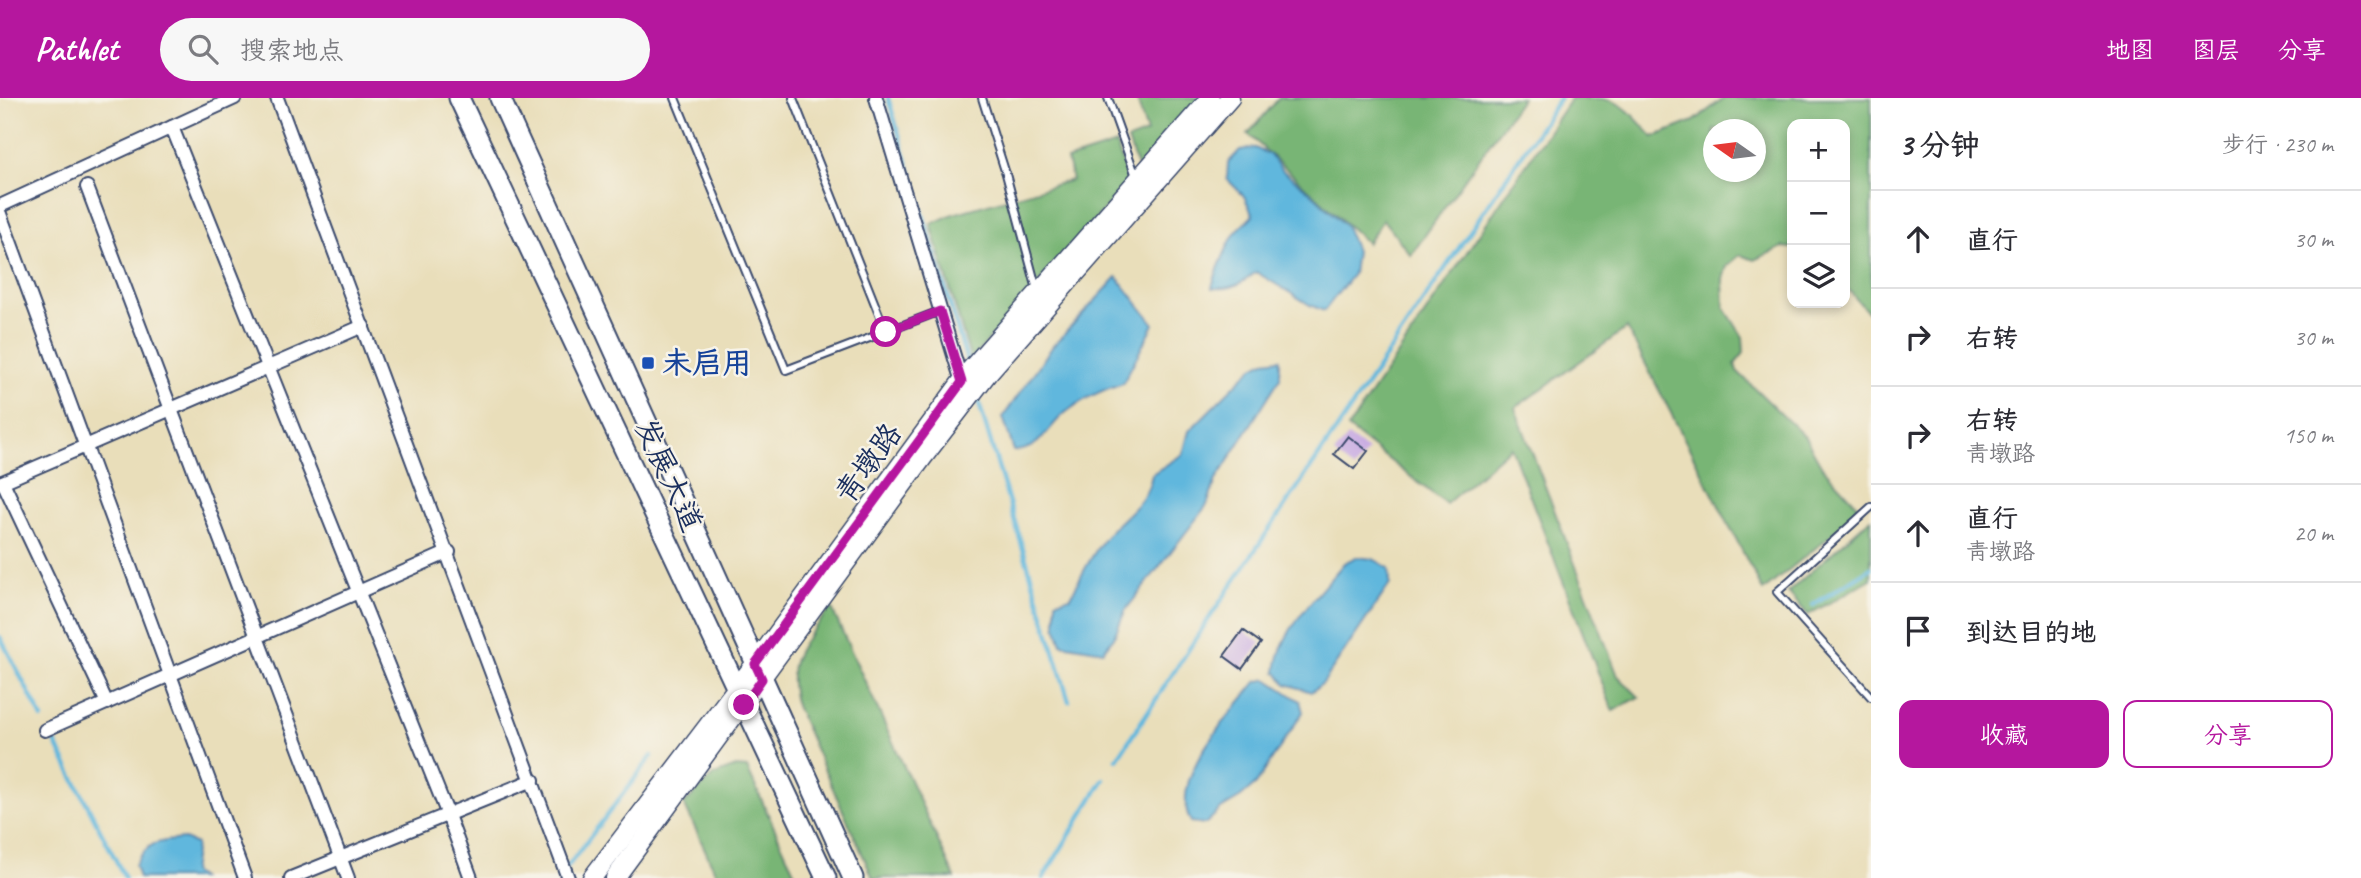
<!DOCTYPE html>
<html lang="zh">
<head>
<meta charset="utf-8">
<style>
	:root { --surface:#fff; --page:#f7f7f7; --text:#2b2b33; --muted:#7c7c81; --line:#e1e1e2; --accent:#b5179e }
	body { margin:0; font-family:Caveat,"LXGW WenKai TC",sans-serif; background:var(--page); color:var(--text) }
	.controls { position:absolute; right:21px; top:21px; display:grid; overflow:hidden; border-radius:14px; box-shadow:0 4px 10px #0003 }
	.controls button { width:63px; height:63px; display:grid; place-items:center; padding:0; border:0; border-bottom:2px solid var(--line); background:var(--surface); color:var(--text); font:35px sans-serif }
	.compass { position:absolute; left:1703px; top:21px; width:63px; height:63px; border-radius:50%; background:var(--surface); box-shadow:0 4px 10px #0003; rotate:284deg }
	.stop { position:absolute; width:21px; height:21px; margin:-16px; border:5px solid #b5179e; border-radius:50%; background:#fff }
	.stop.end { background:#b5179e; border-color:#fff; box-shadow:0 2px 7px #0008 }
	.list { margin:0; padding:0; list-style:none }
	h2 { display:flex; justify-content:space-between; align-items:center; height:91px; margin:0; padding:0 28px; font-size:30px }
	h2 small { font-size:23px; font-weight:400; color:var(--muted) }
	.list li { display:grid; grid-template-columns:46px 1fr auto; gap:21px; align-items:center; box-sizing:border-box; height:98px; padding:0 28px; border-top:2px solid var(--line) }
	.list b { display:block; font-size:26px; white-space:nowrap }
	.list p { margin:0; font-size:23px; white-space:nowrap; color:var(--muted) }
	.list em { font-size:23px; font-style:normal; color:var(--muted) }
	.actions { display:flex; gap:14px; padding:21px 28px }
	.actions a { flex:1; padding:16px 0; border:2px solid var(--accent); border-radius:14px; text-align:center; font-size:24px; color:var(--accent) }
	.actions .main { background:var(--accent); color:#fff }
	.icon { flex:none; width:38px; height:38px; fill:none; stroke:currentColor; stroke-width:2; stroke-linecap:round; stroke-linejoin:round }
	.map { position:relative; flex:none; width:1871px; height:780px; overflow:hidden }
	header { display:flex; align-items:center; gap:42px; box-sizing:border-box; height:98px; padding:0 35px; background:var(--accent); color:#fff }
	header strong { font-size:33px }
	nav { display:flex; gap:38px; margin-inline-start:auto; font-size:24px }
	.search { width:490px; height:63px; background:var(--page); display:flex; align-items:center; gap:18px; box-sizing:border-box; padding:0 24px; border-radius:38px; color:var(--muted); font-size:26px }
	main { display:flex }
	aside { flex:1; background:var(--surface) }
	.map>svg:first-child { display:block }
	.forest { fill:#78b574; stroke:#4a7269; stroke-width:2; fill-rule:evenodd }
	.water { fill:#60b7dd; stroke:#3e739e; stroke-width:2 }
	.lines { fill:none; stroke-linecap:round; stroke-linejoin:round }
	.stream { stroke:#60b7dd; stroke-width:4.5 }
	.building { fill:#c09ee1 }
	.service-casing { stroke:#3a496c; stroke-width:10 }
	.minor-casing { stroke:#3a496c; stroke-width:16 }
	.secondary-casing { stroke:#3a496c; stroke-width:21 }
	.primary-casing { stroke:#3a496c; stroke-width:23 }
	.service { stroke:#fff; stroke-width:6 }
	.minor { stroke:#fff; stroke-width:12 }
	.secondary { stroke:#fff; stroke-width:18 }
	.primary { stroke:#fff; stroke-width:19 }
	.route { stroke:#b5179e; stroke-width:9 }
	.transit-dot { fill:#1a4fb4; stroke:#f7f3e8; stroke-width:2.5 }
	.labels { text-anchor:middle; stroke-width:5; stroke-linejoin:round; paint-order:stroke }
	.transit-label { font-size:30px; font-weight:bold; fill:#164399; stroke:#f7f3e8; text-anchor:start }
	.street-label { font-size:30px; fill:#1b2f5e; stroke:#f7f3e8 }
</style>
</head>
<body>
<header>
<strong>Pathlet</strong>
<div class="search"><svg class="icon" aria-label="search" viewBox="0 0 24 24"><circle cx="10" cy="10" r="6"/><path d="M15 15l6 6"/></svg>搜索地点</div>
<nav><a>地图</a><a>图层</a><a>分享</a></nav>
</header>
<main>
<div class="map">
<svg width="1871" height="780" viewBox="0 0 1871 780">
	<rect width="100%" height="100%" fill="#f7f3e8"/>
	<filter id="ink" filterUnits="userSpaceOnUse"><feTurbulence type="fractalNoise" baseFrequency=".0143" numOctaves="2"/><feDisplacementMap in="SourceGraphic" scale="14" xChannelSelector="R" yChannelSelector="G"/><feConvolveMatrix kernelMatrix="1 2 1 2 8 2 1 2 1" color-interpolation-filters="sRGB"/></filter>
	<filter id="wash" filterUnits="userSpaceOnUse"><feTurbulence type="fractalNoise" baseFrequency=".00686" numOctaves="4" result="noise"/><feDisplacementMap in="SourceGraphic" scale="28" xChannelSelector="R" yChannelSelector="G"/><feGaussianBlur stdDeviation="1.57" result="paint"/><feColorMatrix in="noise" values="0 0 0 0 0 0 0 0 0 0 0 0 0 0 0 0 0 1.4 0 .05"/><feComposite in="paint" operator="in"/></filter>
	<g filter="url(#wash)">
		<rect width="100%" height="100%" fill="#e9deba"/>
		<g class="forest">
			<path d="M 1144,0 L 1201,0 L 1138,72 L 1128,42 L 1147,35 L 1137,2 Z"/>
			<path d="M 1279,0 L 1522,0 L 1411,157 L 1383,122 L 1367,145 L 1248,36 Z"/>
			<path d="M 1571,0 C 1623,0 1619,3 1653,39 L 1694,23 L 1724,0 L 1871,0 L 1871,218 L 1845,188 L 1845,26 L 1792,26 L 1792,150 L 1783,149 L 1754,162 L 1740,157 L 1727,168 L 1723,181 L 1724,209 L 1743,239 L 1744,255 L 1735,266 L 1737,273 L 1805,339 L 1822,369 L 1862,412 L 1763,493 L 1627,230 L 1515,310 L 1618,578 L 1639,599 L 1613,613 L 1511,349 L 1446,406 L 1348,330 ZM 1714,32 L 1756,32 L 1756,74 L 1714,74 Z"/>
			<path d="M 1116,46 L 1129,83 L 971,262 L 931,126 L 953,116 L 1072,82 L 1067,62 Z"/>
			<path d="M 1871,420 L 1871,481 L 1808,517 L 1788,494 Z"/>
			<path d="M 831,509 L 955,780 L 873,780 L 796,608 C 782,558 804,546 831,509 Z"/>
			<path d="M 736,669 L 747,670 L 797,780 L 718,780 L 684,706 L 714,677 Z"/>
		</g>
		<g class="water">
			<path d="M 1255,50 L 1269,56 L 1283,73 L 1308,92 L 1346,128 L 1356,153 L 1353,176 L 1324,213 L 1310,207 L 1256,174 C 1242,186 1231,192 1212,190 C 1214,179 1230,140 1237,133 C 1242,127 1248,123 1253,117 L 1244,98 L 1227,81 L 1228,65 L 1240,52 Z"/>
			<path d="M 1117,179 L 1154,226 L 1123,285 C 1102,292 1082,301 1065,315 C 1047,330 1041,352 1014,353 L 1003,319 L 1053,248 Z"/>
			<path d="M 1280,261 L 1280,280 L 1216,382 L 1207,407 L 1125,513 L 1114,539 L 1103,553 L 1062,546 L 1056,528 L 1056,503 L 1071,499 C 1081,477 1092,456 1107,437 C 1124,417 1148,404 1152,376 L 1183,356 L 1189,333 L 1253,269 L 1264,263 Z"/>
			<path d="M 1356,459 L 1373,461 L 1389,470 L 1390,486 L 1323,585 L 1311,594 L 1286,586 L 1276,574 C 1279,532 1319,496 1344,465 Z"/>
			<path d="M 1267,581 L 1300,603 L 1303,614 L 1256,686 L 1241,699 L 1221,711 L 1205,726 L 1191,724 C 1167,680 1230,618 1256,584 Z"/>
			<path d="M 184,741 L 196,746 L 192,774 L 200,780 L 139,780 L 135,767 C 147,743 159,743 184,741 Z"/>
		</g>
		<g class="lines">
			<g class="stream">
				<path d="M 888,0 L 967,263"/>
				<path d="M 978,302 L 1069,603"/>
				<path d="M 1813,507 L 1871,470"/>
				<path d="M 0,539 L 42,620"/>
				<path d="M 54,642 L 125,780"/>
				<path d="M 1117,661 L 1202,531 L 1560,0"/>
				<path d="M 559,780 L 652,658"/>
				<path d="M 1043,780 L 1104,681"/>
			</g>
		</g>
		<g id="blocks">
			<g class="building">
				<path d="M 1348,338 L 1368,353 L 1354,371 L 1334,356 Z"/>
				<path d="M 1243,532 L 1261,545 L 1242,571 L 1224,558 Z"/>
			</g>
		</g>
	</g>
	<g filter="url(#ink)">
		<use href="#blocks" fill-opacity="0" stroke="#3a496c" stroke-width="2"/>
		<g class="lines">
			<g class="service-casing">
				<g id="service">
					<path d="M 675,0 L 786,272 L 940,213"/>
					<path d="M 793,0 L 886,234"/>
					<path d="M 982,0 L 1006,76 L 1036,188 L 1039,191"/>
					<path d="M 1108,0 L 1137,81"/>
					<path d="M 1871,409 L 1777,494 L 1871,599"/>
				</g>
			</g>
			<g class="minor-casing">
				<g id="minor">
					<path d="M 277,0 L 568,780"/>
					<path d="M 876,0 L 962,284"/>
					<path d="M 172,29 L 448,717 L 471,780"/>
					<path d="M 87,89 L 348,780"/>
					<path d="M 0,108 L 235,0"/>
					<path d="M 0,116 L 245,780"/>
					<path d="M 3,384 L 107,605"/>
					<path d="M 0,385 L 363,228"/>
					<path d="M 45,632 L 449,454"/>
					<path d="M 291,780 L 533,682"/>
				</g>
			</g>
			<g class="secondary-casing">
				<g id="secondary">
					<path d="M 592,780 L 755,566 L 970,272 L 1210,0"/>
					<path d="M 615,780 L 924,358 L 988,275 L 1230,0"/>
				</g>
			</g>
			<g class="primary-casing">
				<g id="primary">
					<path d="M 459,0 L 826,780"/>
					<path d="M 500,0 L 853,780"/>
				</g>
			</g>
			<use href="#service" class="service"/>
			<use href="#minor" class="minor"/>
			<use href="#secondary" class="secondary"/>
			<use href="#primary" class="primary"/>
		</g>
	</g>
	<g class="lines" filter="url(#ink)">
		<path class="route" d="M 744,607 L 762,581 L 755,566 L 962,284 L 940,213 L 886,234"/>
	</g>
	<rect class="transit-dot" x="641" y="258" width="14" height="14" rx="3.5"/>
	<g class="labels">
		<g class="transit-label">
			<text x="662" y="275">未启用</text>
		</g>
		<g class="street-label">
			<text transform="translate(868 365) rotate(-54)" y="10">青墩路</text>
			<text transform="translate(669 377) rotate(65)" y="10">发展大道</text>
		</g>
	</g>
</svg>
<div class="controls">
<button>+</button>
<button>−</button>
<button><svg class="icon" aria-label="layers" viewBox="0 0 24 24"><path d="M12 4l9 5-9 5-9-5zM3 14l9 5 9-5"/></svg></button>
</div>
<svg class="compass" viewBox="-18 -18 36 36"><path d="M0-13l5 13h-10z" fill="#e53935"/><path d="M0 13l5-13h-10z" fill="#7c7c81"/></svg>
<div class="stop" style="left:886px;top:234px"></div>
<div class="stop end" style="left:744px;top:607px"></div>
</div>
<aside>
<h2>3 分钟<small>步行 · 230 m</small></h2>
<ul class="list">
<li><svg class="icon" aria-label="ahead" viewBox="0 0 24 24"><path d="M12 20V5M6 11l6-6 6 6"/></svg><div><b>直行</b></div><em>30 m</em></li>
<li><svg class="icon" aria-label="right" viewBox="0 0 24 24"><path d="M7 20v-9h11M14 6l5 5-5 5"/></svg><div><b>右转</b></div><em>30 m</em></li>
<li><svg class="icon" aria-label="right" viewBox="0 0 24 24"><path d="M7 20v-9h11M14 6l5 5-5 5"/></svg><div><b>右转</b><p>青墩路</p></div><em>150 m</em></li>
<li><svg class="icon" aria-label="ahead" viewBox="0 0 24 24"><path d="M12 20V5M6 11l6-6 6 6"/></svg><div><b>直行</b><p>青墩路</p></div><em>20 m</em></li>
<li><svg class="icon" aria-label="arrive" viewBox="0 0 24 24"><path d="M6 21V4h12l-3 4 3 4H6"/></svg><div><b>到达目的地</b></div></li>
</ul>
<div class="actions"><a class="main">收藏</a><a>分享</a></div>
</aside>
</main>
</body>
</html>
